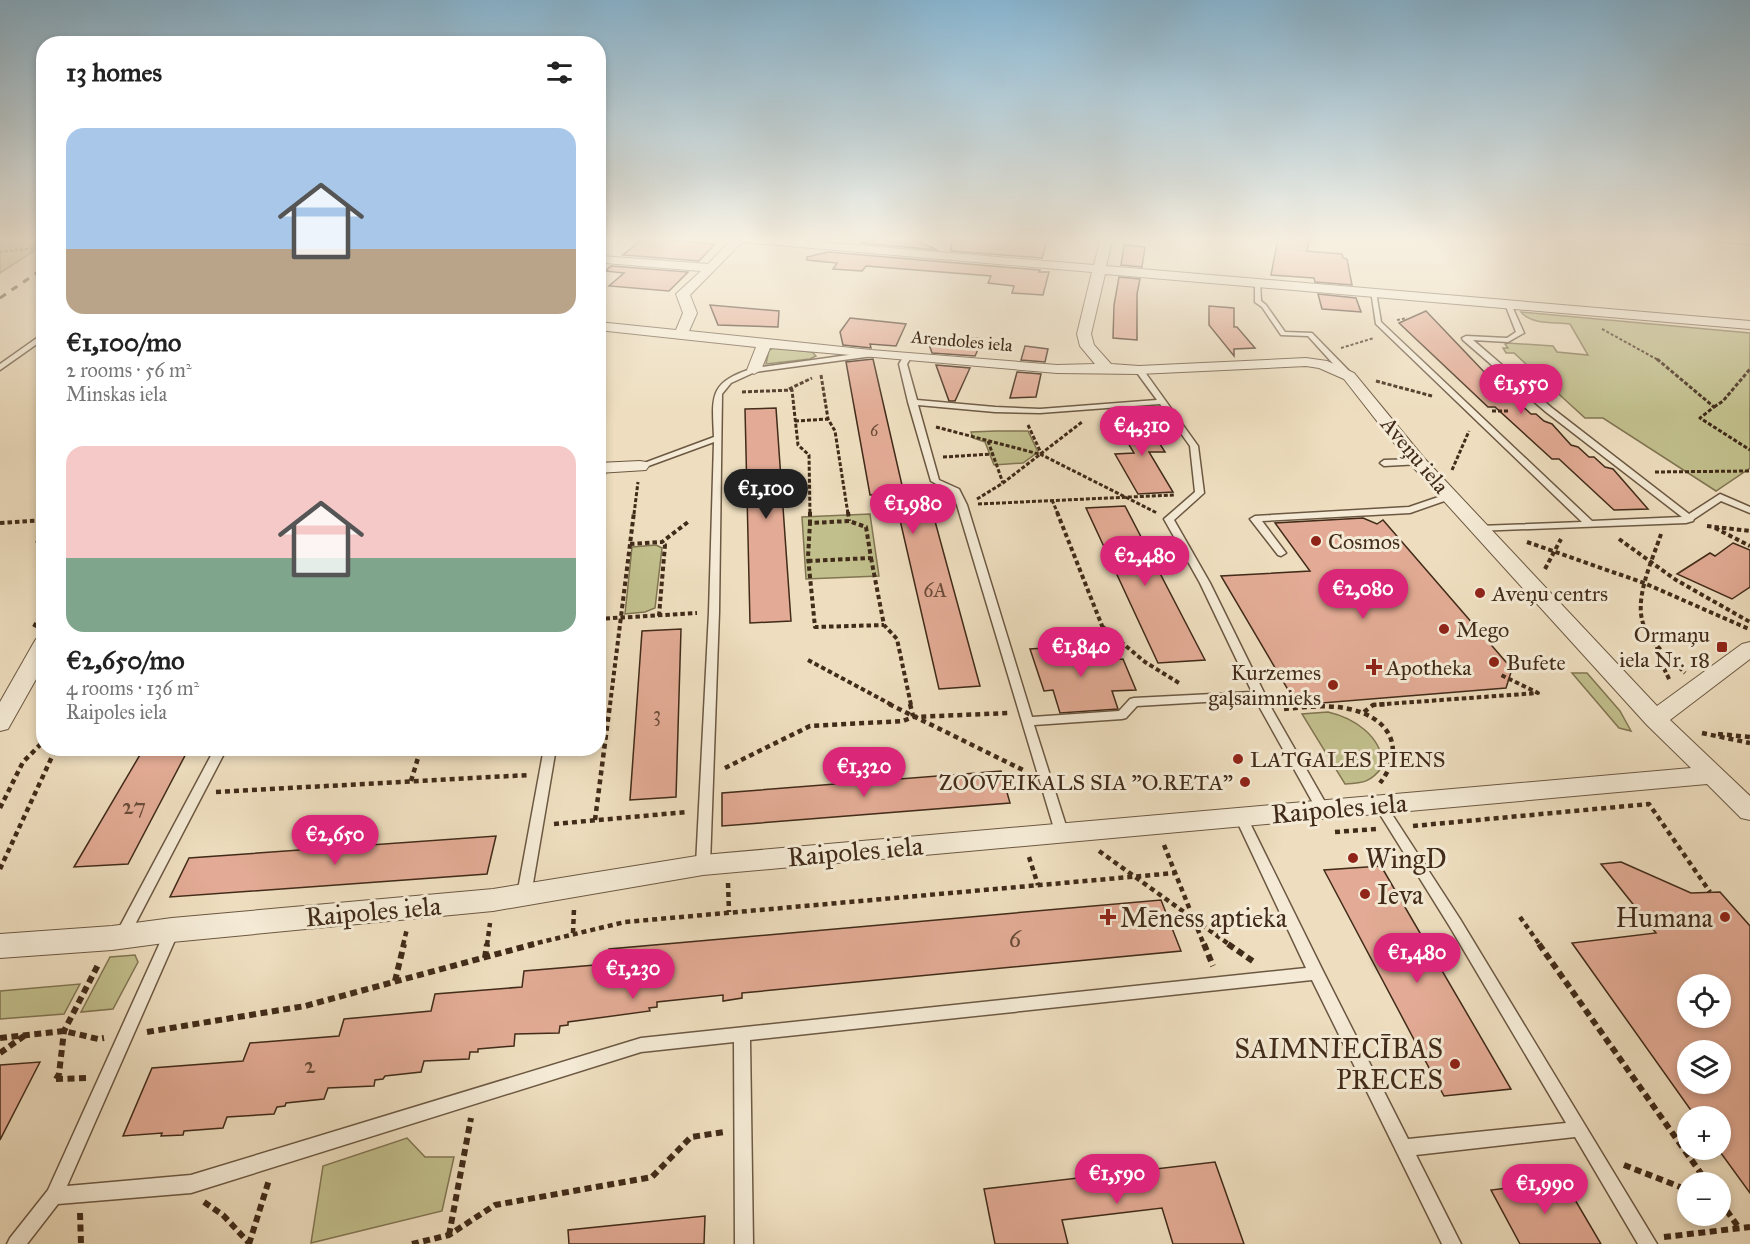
<!DOCTYPE html>
<meta charset="utf-8">
<style>
body{margin:0;font-family:"IM FELL Great Primer",serif;background:#f6f6f6;color:#222;height:100vh;display:flex;flex-direction:column;font-size:22px;white-space:nowrap}
*{box-sizing:border-box;margin:0}
p{font-size:20px;color:#767676}
.icon{flex:none;width:33px;height:33px;fill:none;stroke:currentColor;stroke-width:2;stroke-linecap:round;stroke-linejoin:round}
.map{position:relative;flex:1;overflow:hidden}
.details{position:absolute;left:36px;top:36px;width:570px;height:720px;display:flex;flex-direction:column;background:#fff;border-radius:24px;box-shadow:0 3px 9px #0003}
.details>*{flex:none}
.buttons{position:absolute;left:1677px;top:974px;display:grid;gap:12px}
.buttons a{display:grid;place-items:center;width:54px;height:54px;border-radius:50%;background:#fff;box-shadow:0 3px 9px #0003;font-size:30px}
.price{position:absolute;translate:-50% -51px;padding:0 14px;border-radius:21px;background:#db2777;color:#fff;font-size:20px;line-height:39px;filter:drop-shadow(0 2px 3px #0008)}
.price::after{content:'';position:absolute;left:50%;top:36px;width:18px;height:14px;margin-left:-9px;background:inherit;clip-path:polygon(0 0,100% 0,50% 100%)}
.price.current{background:#222;color:#fff}
ul{padding:0;list-style:none}
li{display:grid;align-content:center;gap:12px;height:318px;padding:0 30px}
li span{display:grid;place-items:center;height:186px;border-radius:18px;color:#555}
li>.icon{margin-inline-start:auto}
span .icon{width:108px;height:108px;fill:#fffc;stroke-width:1}
li b{font-size:26px}
h2{display:flex;justify-content:space-between;align-items:center;height:72px;padding:0 30px;font-size:26px}
.map>svg:first-child{display:block}
.green{fill:#c1bf8c;stroke:#817552;stroke-width:1.5}
.building{fill:#e3ab95;stroke:#412b19;stroke-width:1.5;fill-rule:evenodd}
.lines{fill:none;stroke-linecap:round;stroke-linejoin:round}
.service-casing{stroke:#6c5842;stroke-width:3}
.minor-casing{stroke:#6c5842;stroke-width:2}
.path-far4{stroke:#412b19;stroke-width:2;stroke-dasharray:3 2;stroke-linecap:butt}
.path-far3{stroke:#412b19;stroke-width:3;stroke-dasharray:4 2;stroke-linecap:butt}
.path-far2{stroke:#412b19;stroke-width:4;stroke-dasharray:4.5 3;stroke-linecap:butt}
.path-far1{stroke:#412b19;stroke-width:4.5;stroke-dasharray:5 4;stroke-linecap:butt}
.path{stroke:#412b19;stroke-width:6;stroke-dasharray:7 4.5;stroke-linecap:butt}
.service{fill:#f4ead5;fill-rule:evenodd}
.minor{fill:#f4ead5;fill-rule:evenodd}
.rail{stroke:#412b19;stroke-width:3;stroke-dasharray:7 7;stroke-linecap:butt}
.poi-dot{fill:#8f2418;stroke:#f4ead5;stroke-width:2}
.labels{text-anchor:middle;dominant-baseline:central;stroke-width:6;stroke-linejoin:round;paint-order:stroke}
.far-number-label{font-size:16px;fill:#6a4b38}
.far-street-label{font-size:18px;fill:#412b19;stroke:#f4ead5}
.number-label{font-size:20px;fill:#6a4b38}
.street-label{font-size:22px;fill:#412b19;stroke:#f4ead5}
.poi-label{font-size:22px;fill:#412b19;stroke:#f4ead5;text-anchor:start}
.near-number-label{font-size:24px;fill:#6a4b38}
.near-street-label{font-size:27px;fill:#412b19;stroke:#f4ead5}
.near-poi-label{font-size:27px;fill:#412b19;stroke:#f4ead5;text-anchor:start}
</style>
<div class="map">
<svg width="1750" height="1244" viewBox="0 0 1750 1244">
<rect width="100%" height="100%" fill="#eedebf"/>
<filter id="stains"><feTurbulence type="fractalNoise" baseFrequency=".00333" numOctaves="4"/><feColorMatrix values="0 0 0 0 .2 0 0 0 0 .09 0 0 0 0 .02 0 0 0 .5 -.17"/></filter>
<radialGradient id="worn" r=".72"><stop offset=".6" stop-color="#630" stop-opacity="0"/><stop offset="1" stop-color="#630" stop-opacity=".3"/></radialGradient>
<g class="green">
<polygon points="0,238 43,238 43,245 0,273"/>
<path d="M1521 312 1750 333V468L1716 491 1603 418H1585L1514 353H1506L1503 348H1508L1505 344 1507 343 1553 346 1557 352 1588 355 1570 324C1555 322 1531 325 1521 312Z"/>
<polygon points="774,348 812,352 816,356 810,359 766,364 769,350"/>
<polygon points="996,431 1028,431 1038,452 1023,463 994,465 985,442 973,438 971,432"/>
<polygon points="870,514 879,576 806,579 802,517"/>
<polygon points="656,545 662,548 655,608 645,612 625,614 632,547"/>
<polygon points="1572,673 1587,673 1620,711 1631,731 1619,728"/>
<path d="M1328 712C1354 718 1382 736 1383 766 1371 782 1364 783 1345 784L1302 714Z"/>
<polygon points="135,955 138,962 113,1009 81,1012 110,957"/>
<polygon points="80,984 64,1014 0,1019 0,991"/>
<polygon points="407,1138 425,1157 454,1157 442,1211 311,1243 323,1166"/>
</g>
<g class="building">
<polygon points="881,238 909,238 938,250 860,243"/>
<polygon points="952,238 1048,238 1042,258 951,251"/>
<polygon points="1278,238 1310,238 1307,251 1342,254 1343,258 1347,259 1352,285 1315,282 1314,278 1271,275"/>
<polygon points="654,239 715,244 699,261 623,255 640,241"/>
<polygon points="1124,245 1145,247 1142,267 1121,265"/>
<polygon points="828,252 1040,270 1039,272 1049,272 1043,295 1012,293 1014,286 988,283 991,276 866,266 862,271 833,269 837,263 807,260 807,257"/>
<polygon points="611,266 688,272 669,291 609,286 624,273 605,271"/>
<polygon points="1119,277 1140,279 1137,294 1137,340 1113,338 1114,305"/>
<polygon points="1318,294 1356,298 1361,312 1322,309"/>
<polygon points="710,305 779,311 778,327 718,325"/>
<polygon points="1209,306 1234,308 1234,327 1237,327 1255,348 1234,349 1234,356 1209,325"/>
<polygon points="1426,311 1489,377 1491,377 1531,414 1536,414 1544,421 1552,424 1571,445 1578,447 1589,457 1594,457 1605,467 1613,469 1648,509 1614,510 1559,459 1552,459 1495,407 1488,407 1399,323"/>
<polygon points="850,318 906,324 896,346 870,344 871,348 843,345 840,332"/>
<polygon points="959,337 983,339 975,356 932,353 927,338 957,340"/>
<polygon points="1025,346 1048,349 1045,362 1021,360"/>
<polygon points="873,359 904,494 927,492 980,686 939,689 894,494 870,495 846,362"/>
<polygon points="936,365 970,368 955,401 949,401"/>
<polygon points="1017,372 1041,374 1036,397 1010,398"/>
<polygon points="776,408 791,621 750,623 745,409"/>
<polygon points="1143,417 1165,452 1149,452 1173,492 1138,494 1115,454 1134,453 1113,418"/>
<polygon points="1125,506 1205,660 1158,663 1086,508"/>
<polygon points="1363,518 1377,524 1383,520 1512,669 1506,688 1297,705 1221,576 1310,571 1275,523"/>
<polygon points="1733,543 1750,550 1750,587 1732,599 1677,574 1710,553 1715,556"/>
<polygon points="681,629 676,797 630,800 642,631"/>
<polygon points="1091,645 1097,661 1123,659 1136,690 1112,691 1118,709 1060,713 1053,690 1044,691 1030,649"/>
<polygon points="144,748 189,748 128,864 74,867"/>
<polygon points="1001,771 1010,803 722,826 722,793"/>
<polygon points="496,836 487,874 170,897 189,858"/>
<path d="M1621 862 1691 893 1720 892 1750 926V1193L1718 1149H1720V1116H1695L1572 943 1656 933 1601 864ZM1688 984H1720V1017H1688ZM1688 1050H1720V1083H1688Z"/>
<polygon points="1381,866 1511,1089 1444,1096 1324,870"/>
<polygon points="1161,900 1181,951 742,993 742,998 723,1001 723,995 657,1002 657,1007 649,1008 650,1011 568,1022 568,1025 560,1026 559,1033 515,1034 514,1046 478,1049 478,1052 470,1052 469,1059 424,1061 421,1072 385,1076 383,1079 375,1080 374,1086 328,1088 324,1099 286,1103 285,1106 277,1107 274,1114 227,1117 223,1128 184,1131 183,1135 161,1136 162,1133 123,1136 152,1068 243,1061 250,1043 339,1036 344,1019 431,1011 435,994 522,987 524,971 607,964 609,949"/>
<polygon points="40,1062 0,1140 0,1065"/>
<polygon points="1215,1162 1244,1244 1173,1244 1162,1208 1062,1220 1068,1244 995,1244 984,1189"/>
<polygon points="1564,1181 1601,1244 1520,1244 1491,1190"/>
<polygon points="705,1216 704,1244 569,1244 568,1230"/>
</g>
<g class="lines">
<g class="service-casing">
<g id="service">
<polygon points="1255,282 1260,283 1261,301 1266,305 1285,332 1312,333 1352,374 1352,378 1346,378 1308,336 1281,335 1262,307 1255,302"/>
<polygon points="1371,291 1376,292 1381,322 1592,521 1682,517 1546,412 1463,340 1462,338 1466,336 1507,338 1516,332 1505,304 1506,303 1511,304 1524,333 1522,334 1508,342 1473,340 1552,408 1689,514 1720,494 1750,507 1750,513 1721,501 1694,519 1693,521 1686,523 1476,531 1474,529 1476,527 1479,526 1582,522 1376,324"/>
<polygon points="44,333 44,339 0,370 0,364"/>
<path d="M870 352H873V356L755 372 731 383 722 394 719 612 710 865 708 869 703 870 698 869 696 865 709 612 714 442 643 468 640 469 636 466 714 437C712 395 709 382 754 368Z"/>
<path d="M905 354 912 356 907 364 917 400 995 407 1040 409 1157 400 1135 370 1142 368 1198 446 1204 493 1174 520 1210 583 1273 711 1329 809 1328 812 1323 814 1318 812 1255 699 1137 706 1126 718 1122 719 1034 725 1068 832 1066 835 1061 837 1056 835 957 505 952 493 931 481 908 402 899 364ZM1160 404 1190 446 1195 492 1164 519 1200 583 1252 692 1134 698 1130 699 1119 711 1032 717 967 505 959 489 939 480 918 405 995 412 1040 413Z"/>
<polygon points="1418,459 1421,460 1421,464 1384,466 1380,463 1384,460"/>
<polygon points="602,465 606,468 602,488 598,491 598,467"/>
<polygon points="1450,493 1453,494 1454,496 1453,498 1410,513 1262,521 1286,553 1281,556 1278,555 1250,519 1255,516 1409,507"/>
<polygon points="215,748 227,748 128,938 123,940 118,938 116,934 118,930"/>
<polygon points="544,748 556,748 531,895 529,899 524,900 519,899 517,895"/>
<polygon points="1380,800 1384,802 1460,919 1657,1244 1638,1244 1575,1137 1416,1155 1461,1244 1442,1244 1312,980 750,1040 753,1244 735,1244 734,1042 641,1052 191,1193 58,1204 27,1244 7,1244 10,1238 48,1190 167,927 172,925 177,927 179,931 67,1186 191,1175 641,1038 1306,968 1235,817 1236,814 1241,812 1246,814 1247,817 1322,969 1408,1139 1566,1123 1450,927 1376,808 1374,805 1376,802"/>
</g>
</g>
<g class="minor-casing">
<g id="minor">
<path d="M728 238H771L1094 265 1101 238H1113L1106 266 1750 321V329L1105 274 1091 334 1094 345 1111 364 1139 366 1306 358 1327 361 1354 373 1424 458 1657 706 1742 644 1750 642V659L1670 720 1750 796V820L1741 818 1707 784 703 875 493 911 172 942 112 950 0 958V934L112 926 172 918 493 889 703 855 1691 768 1647 725 1412 466 1344 379 1319 368 1306 366 1139 374 1057 373 770 348 761 370 754 374 747 370 756 347 598 330V322L676 330 683 313 676 294 701 271 605 263 599 259 601 256 708 264 730 241ZM742 242 1092 272 1077 334 1080 346 1095 364 1057 365 871 350 689 331 697 313 690 295Z"/>
<polygon points="1710,238 1750,238 1750,244 1716,242"/>
<polygon points="640,461 646,462 649,466 646,470 598,473 598,463"/>
<polygon points="44,637 44,665 8,729 0,731 0,702 33,644 36,639"/>
</g>
</g>
<g class="path-far4">
<polyline points="0,252 44,247"/>
<polyline points="1397,320 1407,318"/>
<polyline points="1602,329 1660,361"/>
<polyline points="1341,348 1374,338"/>
</g>
<g class="path-far3">
<polyline points="1657,359 1714,407 1700,418 1750,450"/>
<polyline points="821,375 828,419 835,431 848,514"/>
<polyline points="1376,381 1432,396"/>
<polyline points="789,389 812,378"/>
<polyline points="742,392 792,390 798,445 809,455 810,514"/>
<polyline points="1714,407 1723,401 1750,369"/>
<polyline points="1492,411 1510,411"/>
<polyline points="795,421 828,419"/>
<polyline points="1028,425 1041,453"/>
<polyline points="936,427 1039,454"/>
<polyline points="988,441 1003,483"/>
<polyline points="1040,454 1157,513"/>
<polyline points="943,457 993,454"/>
<polyline points="1452,470 1469,431"/>
<polyline points="1655,472 1750,471"/>
<polyline points="977,499 1003,483 1082,422"/>
<polyline points="1052,500 1058,514"/>
<polyline points="978,504 1174,495"/>
<polyline points="634,514 638,482"/>
</g>
<g class="path-far2">
<polyline points="810,512 810,523"/>
<polyline points="848,512 849,521"/>
<polyline points="1057,512 1108,641"/>
<polyline points="0,523 44,520"/>
<polyline points="1707,526 1750,531"/>
<polyline points="44,528 36,540 44,547"/>
<polyline points="1715,528 1750,546"/>
<path d="M1661 534C1652 562 1630 605 1647 632 1656 648 1672 660 1685 673"/>
<polyline points="1619,539 1676,580 1750,622"/>
<polyline points="1527,542 1644,583 1749,629"/>
<polyline points="630,544 662,542 688,522"/>
<polyline points="871,558 884,625 897,639 911,705"/>
<polyline points="808,561 871,558 866,527 849,521 810,523 808,557 815,627 884,625"/>
<polyline points="1545,569 1561,539"/>
<polyline points="659,616 665,545 662,542"/>
<polyline points="598,619 697,613"/>
<polyline points="34,627 44,609"/>
<polyline points="1103,627 1145,662 1179,683"/>
<polyline points="1657,647 1659,658 1670,681"/>
<polyline points="808,660 892,705"/>
<polyline points="610,705 634,512"/>
<polyline points="1372,705 1538,693 1499,674"/>
</g>
<g class="path-far1">
<polyline points="889,704 1023,770"/>
<polyline points="910,704 913,716"/>
<path d="M1284 709C1305 707 1328 704 1349 709 1389 717 1407 748 1380 783"/>
<polyline points="1364,712 1373,705 1388,704"/>
<polyline points="1702,733 1750,743"/>
<polyline points="1718,734 1750,737"/>
<polyline points="725,768 810,726 903,721 913,717 1009,713"/>
<polyline points="411,781 421,748"/>
<polyline points="216,792 529,775"/>
<polyline points="0,808 23,762 44,741"/>
<polyline points="595,820 610,704"/>
<polyline points="554,824 687,812"/>
<polyline points="1413,826 1649,804 1710,892"/>
<polyline points="1335,832 1376,829"/>
<polyline points="1164,845 1204,945"/>
<polyline points="1099,851 1230,945"/>
<polyline points="1029,857 1038,885"/>
<polyline points="0,869 56,748"/>
<polyline points="728,883 729,912"/>
<polyline points="1520,917 1540,945"/>
<polyline points="573,933 574,909"/>
<polyline points="403,945 407,929"/>
<polyline points="487,945 490,923"/>
<polyline points="529,945 625,922 1175,873"/>
</g>
<g class="path">
<polyline points="1204,944 1213,966"/>
<polyline points="1228,944 1254,962"/>
<polyline points="1539,944 1707,1182"/>
<polyline points="485,958 487,944"/>
<polyline points="395,981 404,944"/>
<polyline points="147,1032 305,1006 534,944"/>
<polyline points="0,1038 64,1031 98,1039 104,1038"/>
<polyline points="0,1053 24,1036"/>
<polyline points="56,1079 59,1074 64,1031 99,963"/>
<polyline points="56,1079 88,1078"/>
<polyline points="1624,1165 1688,1190"/>
<polyline points="1720,1201 1739,1228"/>
<polyline points="204,1202 223,1215 249,1243"/>
<polyline points="80,1213 81,1244"/>
<polyline points="449,1235 471,1118"/>
<polyline points="1664,1237 1750,1227"/>
<polyline points="249,1244 269,1180"/>
<polyline points="412,1244 449,1235 495,1205 652,1177 691,1137 724,1132"/>
</g>
<use href="#service" class="service"/>
<use href="#minor" class="minor"/>
<polyline class="rail" points="0,298 44,268"/>
</g>
<linearGradient id="sky" x2="0" y2="1"><stop stop-color="#88b7d4"/><stop offset="0.58" stop-color="#f7f0e2"/><stop offset="1" stop-color="#f7f0e2" stop-opacity="0"/></linearGradient>
<rect width="1750" height="412" fill="url(#sky)"/>
<g class="poi-dot">
<circle cx="1316" cy="541" r="6"/>
<circle cx="1480" cy="593" r="6"/>
<circle cx="1444" cy="629" r="6"/>
<rect x="1716" y="641" width="12" height="12" rx="3"/>
<circle cx="1494" cy="662" r="6"/>
<path d="M1371 658h6v6h6v6h-6v6h-6v-6h-6v-6h6z"/>
<circle cx="1333" cy="685" r="6"/>
<circle cx="1238" cy="759" r="6"/>
<circle cx="1245" cy="782" r="6"/>
<circle cx="1353" cy="858" r="6"/>
<circle cx="1365" cy="894" r="6"/>
<path d="M1105 908h6v6h6v6h-6v6h-6v-6h-6v-6h6z"/>
<circle cx="1725" cy="917" r="6"/>
<circle cx="1455" cy="1064" r="6"/>
</g>
<g class="labels">
<g class="far-number-label">
<text x="874" y="430">6</text>
</g>
<g class="far-street-label">
<text transform="translate(962 341) rotate(5)">Arendoles iela</text>
</g>
<g class="number-label">
<text x="935" y="590">6A</text>
<text x="657" y="714">3</text>
</g>
<g class="street-label">
<text transform="translate(1415 455) rotate(50)">Aveņu iela</text>
</g>
<g class="poi-label">
<text x="1328" y="541">Cosmos</text>
<text x="1492" y="593">Aveņu centrs</text>
<text x="1456" y="629">Mego</text>
<text x="1710" y="634" text-anchor="end">Ormaņu<tspan x="1710" dy="25">iela Nr. 18</tspan></text>
<text x="1506" y="662">Bufete</text>
<text x="1386" y="667">Apotheka</text>
<text x="1321" y="672" text-anchor="end">Kurzemes<tspan x="1321" dy="25">gaļsaimnieks</tspan></text>
<text x="1250" y="759">LATGALES PIENS</text>
<text x="1233" y="782" text-anchor="end">ZOOVEIKALS SIA "O.RETA"</text>
</g>
<g class="near-number-label">
<text x="134" y="806">27</text>
<text x="1015" y="939">6</text>
<text x="310" y="1065">2</text>
</g>
<g class="near-street-label">
<text transform="translate(1339 808) rotate(-5)">Raipoles iela</text>
<text transform="translate(855 851) rotate(-5)">Raipoles iela</text>
<text transform="translate(373 911) rotate(-5)">Raipoles iela</text>
</g>
<g class="near-poi-label">
<text x="1365" y="858">WingD</text>
<text x="1377" y="894">Ieva</text>
<text x="1120" y="917">Mēness aptieka</text>
<text x="1713" y="917" text-anchor="end">Humana</text>
<text x="1443" y="1048" text-anchor="end">SAIMNIECĪBAS<tspan x="1443" dy="31">PRECES</tspan></text>
</g>
</g>
<rect width="100%" height="100%" filter="url(#stains)"/>
<rect width="100%" height="100%" fill="url(#worn)"/>
</svg>
<div class="buttons">
<a><svg class="icon" aria-label="locate" viewBox="0 0 24 24"><circle cx="12" cy="12" r="6"/><path d="M12 2v4M12 18v4M2 12h4M18 12h4"/></svg></a>
<a><svg class="icon" aria-label="layers" viewBox="0 0 24 24"><path d="M12 4l9 5-9 5-9-5zM3 14l9 5 9-5"/></svg></a>
<a>+</a>
<a>−</a>
</div>
<b class="price" style="left:1521px;top:415px">€1,550</b>
<b class="price" style="left:1142px;top:457px">€4,310</b>
<b class="price current" style="left:766px;top:520px">€1,100</b>
<b class="price" style="left:913px;top:535px">€1,980</b>
<b class="price" style="left:1145px;top:587px">€2,480</b>
<b class="price" style="left:1363px;top:620px">€2,080</b>
<b class="price" style="left:1081px;top:678px">€1,840</b>
<b class="price" style="left:864px;top:798px">€1,320</b>
<b class="price" style="left:335px;top:866px">€2,650</b>
<b class="price" style="left:1417px;top:984px">€1,480</b>
<b class="price" style="left:633px;top:1000px">€1,230</b>
<b class="price" style="left:1117px;top:1205px">€1,590</b>
<b class="price" style="left:1545px;top:1215px">€1,990</b>
<section class="details">
<h2>13 homes<svg class="icon" aria-label="filters" viewBox="0 0 24 24"><path d="M4 7h16M4 17h16"/><circle cx="9" cy="7" r="2"/><circle cx="15" cy="17" r="2"/></svg></h2>
<ul>
<li><span style="background:linear-gradient(#a9c7e8 65%,#b9a48a 0)"><svg class="icon" aria-label="home" viewBox="0 0 24 24"><path d="M3 11l9-7 9 7M6 9v11h12V9"/></svg></span><div><b>€1,100/mo</b><p>2 rooms · 56 m²</p><p>Minskas iela</p></div></li>
<li><span style="background:linear-gradient(#f6c9c9 60%,#7fa58c 0)"><svg class="icon" aria-label="home" viewBox="0 0 24 24"><path d="M3 11l9-7 9 7M6 9v11h12V9"/></svg></span><div><b>€2,650/mo</b><p>4 rooms · 136 m²</p><p>Raipoles iela</p></div></li>
</ul>
</section>
</div>
